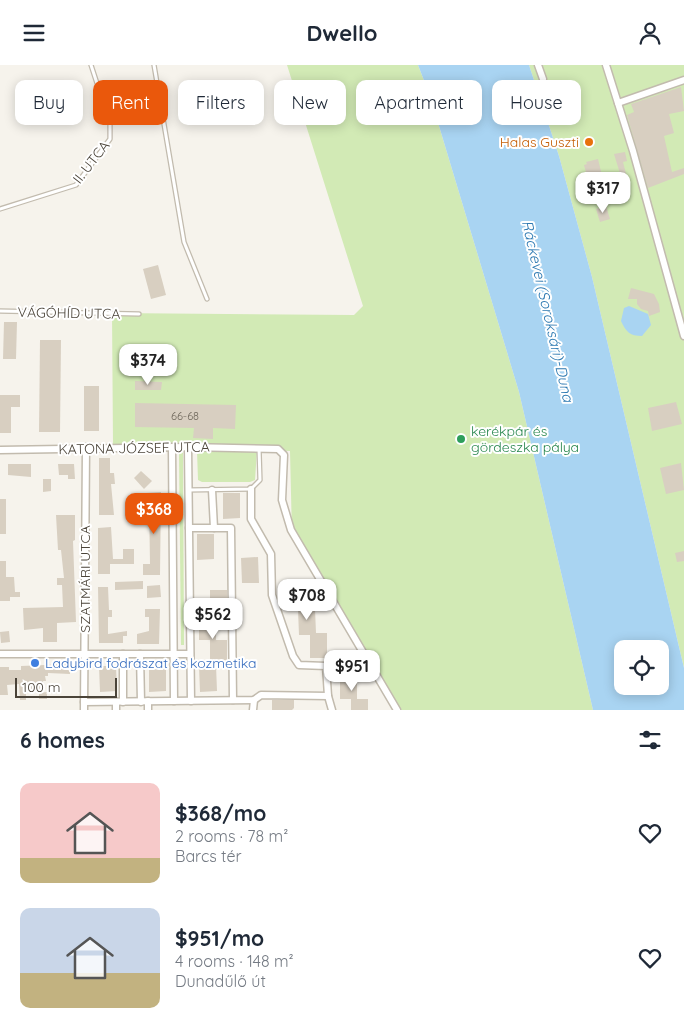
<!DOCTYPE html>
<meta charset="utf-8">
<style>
body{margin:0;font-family:Quicksand,sans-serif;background:#f6f6f7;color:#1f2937;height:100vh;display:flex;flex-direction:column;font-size:19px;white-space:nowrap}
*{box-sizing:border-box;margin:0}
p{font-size:16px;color:#747a83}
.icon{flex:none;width:28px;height:28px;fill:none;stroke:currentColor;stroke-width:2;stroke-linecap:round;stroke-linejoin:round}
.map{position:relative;height:645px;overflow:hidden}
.sheet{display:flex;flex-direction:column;background:#fff;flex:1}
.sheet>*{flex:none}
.guide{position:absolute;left:15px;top:15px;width:655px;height:45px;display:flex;gap:10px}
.tools{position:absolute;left:614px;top:575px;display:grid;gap:10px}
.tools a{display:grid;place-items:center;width:55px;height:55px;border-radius:10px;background:#fff;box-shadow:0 2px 12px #0003;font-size:25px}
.scale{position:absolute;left:15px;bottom:12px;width:102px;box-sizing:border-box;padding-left:5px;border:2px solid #4b4439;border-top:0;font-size:14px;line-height:18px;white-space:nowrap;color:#4b4439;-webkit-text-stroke:4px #fff;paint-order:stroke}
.price{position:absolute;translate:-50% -42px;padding:0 11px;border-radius:10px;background:#fff;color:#222;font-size:16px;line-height:32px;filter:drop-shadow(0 1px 2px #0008)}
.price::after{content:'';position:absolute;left:50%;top:30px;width:15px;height:11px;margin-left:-8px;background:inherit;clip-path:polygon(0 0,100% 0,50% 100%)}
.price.selected{background:#ea580c;color:#fff}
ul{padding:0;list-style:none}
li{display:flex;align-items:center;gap:15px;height:125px;padding:0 20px}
li span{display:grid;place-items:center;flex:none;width:140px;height:100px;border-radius:10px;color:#555}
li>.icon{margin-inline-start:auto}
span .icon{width:60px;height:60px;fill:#fffc;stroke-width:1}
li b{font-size:21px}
h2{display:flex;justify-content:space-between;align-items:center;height:60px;padding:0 20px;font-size:21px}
.pill{padding:0 18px;border-radius:10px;background:#fff;box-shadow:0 2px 12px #0003;font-size:18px;line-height:45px}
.pill.selected{background:#ea580c;color:#fff}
header{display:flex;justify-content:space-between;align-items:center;height:65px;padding:0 20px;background:#fff;font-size:22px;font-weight:700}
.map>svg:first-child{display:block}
.green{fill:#d2eab5}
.water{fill:#a9d4f2;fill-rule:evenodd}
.building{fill:#d8cfc1}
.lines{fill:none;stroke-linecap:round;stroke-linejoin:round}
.lane-casing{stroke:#c2bbae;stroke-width:5.5}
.street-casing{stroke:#c2bbae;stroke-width:9}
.lane{stroke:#fff;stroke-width:3}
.street{stroke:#fff;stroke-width:6}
.food-dot{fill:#e8710a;stroke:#fff;stroke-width:2}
.leisure-dot{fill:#2e9e5b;stroke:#fff;stroke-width:2}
.shop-dot{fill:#3f7fe0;stroke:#fff;stroke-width:2}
.labels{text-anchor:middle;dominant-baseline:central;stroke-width:4;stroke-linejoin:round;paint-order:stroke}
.number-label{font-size:11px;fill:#6e675b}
.food-label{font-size:14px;fill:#c56008;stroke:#fff;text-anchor:end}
.street-label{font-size:14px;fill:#4b4439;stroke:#fff}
.leisure-label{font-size:14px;fill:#27864d;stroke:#fff;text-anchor:start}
.shop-label{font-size:14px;fill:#366cbe;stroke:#fff;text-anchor:start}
.water-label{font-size:15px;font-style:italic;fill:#2e7ab2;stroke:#fff}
</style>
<header><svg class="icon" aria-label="menu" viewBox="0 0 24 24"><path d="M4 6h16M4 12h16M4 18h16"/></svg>Dwello<svg class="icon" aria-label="person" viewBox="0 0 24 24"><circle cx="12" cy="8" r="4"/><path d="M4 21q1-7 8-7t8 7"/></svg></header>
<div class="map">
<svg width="684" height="645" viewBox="0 0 684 645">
<rect width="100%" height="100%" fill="#f6f3ec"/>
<g class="green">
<polygon points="287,0 418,0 430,31 519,327 593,645 395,645 292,470 290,386 257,385 255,415 250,417 202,417 198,415 197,386 244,385 113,380 112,248 354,250 363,241"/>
<polygon points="529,0 684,0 684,603 592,212 559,91"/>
<polygon points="183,385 184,580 181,580 179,386"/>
</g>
<g class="water">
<path d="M418 0H529L559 91 592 212 684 603V645H593L519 327 430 31ZM622 584H660V621H622Z"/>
<path d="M629 241 648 249 651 260 642 271C630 271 626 267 621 256L624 243Z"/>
</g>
<g class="building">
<polygon points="681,22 684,46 669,49 674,68 664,71 672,107 684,103 684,109 648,123 627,50 634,47 631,39"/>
<polygon points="625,87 627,96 623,97 627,113 622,115 614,89"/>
<polygon points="598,94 604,119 590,122 584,100 587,99 586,97"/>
<polygon points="606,141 610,154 600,157 596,144"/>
<polygon points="158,200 166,230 151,234 143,204"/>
<polygon points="631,223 654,229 659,239 660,247 649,251 648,246 641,244 637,239 637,234 628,234"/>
<polygon points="4,257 17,257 16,294 3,294"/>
<polygon points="40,275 61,275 60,367 39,367"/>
<polygon points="135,316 162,317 161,325 135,325"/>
<rect x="84" y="321" width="15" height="45"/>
<polygon points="0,330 20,330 20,342 11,342 11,368 0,368"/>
<polygon points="676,337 682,359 652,366 648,343"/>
<polygon points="135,338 236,340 235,364 213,363 213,374 193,373 194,363 135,362"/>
<polygon points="99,393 110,393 110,408 114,408 115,419 111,419 114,450 99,450"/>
<polygon points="681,398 684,425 666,429 660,403"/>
<polygon points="8,399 31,399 31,412 8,410"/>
<polygon points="58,399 74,399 75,414 68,414 68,410 59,410"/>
<polygon points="141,406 152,416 144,424 134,413"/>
<polygon points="43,414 51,414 51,426 43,427"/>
<polygon points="161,427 160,510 143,510 143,499 150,499 149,434 146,434 146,428"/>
<polygon points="223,428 240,428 240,453 223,454"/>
<rect x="0" y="434" width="6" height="35"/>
<polygon points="56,450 75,450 75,475 73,476 76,557 57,558 57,577 43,577 43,563 24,565 23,543 63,542 62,520 57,520 57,513 64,513 61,485 58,485"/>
<polygon points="111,462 113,494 123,494 123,484 134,484 134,499 110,499 110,509 98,509 98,463"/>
<polygon points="197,469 214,469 214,494 197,495"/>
<polygon points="684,486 684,496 677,497 675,488"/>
<polygon points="258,492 259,518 242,518 241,493"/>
<polygon points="0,496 6,496 6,512 14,512 15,527 20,527 20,532 10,532 10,536 0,536"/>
<polygon points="143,516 143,524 115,525 115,517"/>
<polygon points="287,519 304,519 304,544 315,544 316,568 327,568 327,593 310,593 310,570 299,570 298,545 287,545"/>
<polygon points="160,520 161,532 147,533 147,521"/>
<polygon points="98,522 108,522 109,545 112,545 112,552 108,552 108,569 127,566 127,571 123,571 123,578 99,578"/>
<polygon points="210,525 227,525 227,550 216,550 216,575 227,575 227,600 216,600 217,626 200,627 199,601 210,601 210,575 199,575 199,549 210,549"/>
<polygon points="145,544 160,544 159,579 137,579 137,569 149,566 149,552 145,552"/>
<polygon points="9,566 10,577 1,578 0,567"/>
<polygon points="69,599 70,609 48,608 48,611 45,611 46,616 43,616 44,625 26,626 26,635 20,635 19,619 7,620 8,630 0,630 0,602 9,602 9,605 21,605 21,601"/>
<polygon points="99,601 116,601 117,626 100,627"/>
<polygon points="149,601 166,601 166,626 149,627"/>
<polygon points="340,609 357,609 357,634 368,634 368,645 351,645 351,634 340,634"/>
<polygon points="47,627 47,634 39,634 39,628"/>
<polygon points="272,635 294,635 294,643 292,645 272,645"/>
</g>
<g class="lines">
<g class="lane-casing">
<g id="lane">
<polyline points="154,0 184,177 207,234"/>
<polyline points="0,144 76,120 110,74 110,58 91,0"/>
<polyline points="0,246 139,249"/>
<polyline points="189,425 251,424 260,415 259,383"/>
</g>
</g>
<g class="street-casing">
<g id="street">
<polyline points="538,0 543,14"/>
<polyline points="606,0 633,86 684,271"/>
<polyline points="618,38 684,15"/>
<polyline points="172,382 174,636"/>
<polyline points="188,382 191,636"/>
<polyline points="0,385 188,382 278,384 284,390 282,435 291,465 397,645"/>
<polyline points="251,424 251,454 271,489 272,530 293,591 299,600 326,601 328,631 332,645"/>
<polyline points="212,425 214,463"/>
<polyline points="189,463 231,463 233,635"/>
<polyline points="0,589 190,589"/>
<polyline points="123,589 123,637"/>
<polyline points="140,589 141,637"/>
<polyline points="148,636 148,645"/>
<polyline points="84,637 254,635 261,630 328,631"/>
<polyline points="116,637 116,645"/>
<polyline points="84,645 86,382"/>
<polyline points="253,645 254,635"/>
</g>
</g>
<use href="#lane" class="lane"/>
<use href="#street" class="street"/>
</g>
<circle class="food-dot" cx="589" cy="77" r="5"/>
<circle class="leisure-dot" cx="461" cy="374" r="5"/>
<circle class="shop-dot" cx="35" cy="598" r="5"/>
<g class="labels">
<g class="number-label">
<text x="185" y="351">66-68</text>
</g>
<g class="food-label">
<text x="579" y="77">Halas Guszti</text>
</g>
<g class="street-label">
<text transform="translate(91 97) rotate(-52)">II. UTCA</text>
<text transform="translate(69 248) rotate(1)">VÁGÓHÍD UTCA</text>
<text transform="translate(134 383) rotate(-1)">KATONA JÓZSEF UTCA</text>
<text transform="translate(85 514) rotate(-90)">SZATMÁRI UTCA</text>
</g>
<g class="leisure-label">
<text x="471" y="366">kerékpár és<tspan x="471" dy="16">gördeszka pálya</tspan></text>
</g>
<g class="shop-label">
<text x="45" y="598">Ladybird fodrászat és kozmetika</text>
</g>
<g class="water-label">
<text transform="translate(548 246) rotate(77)">Ráckevei (Soroksári)-Duna</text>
</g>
</g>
</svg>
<div class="tools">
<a><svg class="icon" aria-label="locate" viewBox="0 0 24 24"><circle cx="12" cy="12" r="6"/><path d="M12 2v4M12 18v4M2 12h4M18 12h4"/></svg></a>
</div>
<div class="scale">100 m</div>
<b class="price" style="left:603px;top:149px">$317</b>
<b class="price" style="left:148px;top:321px">$374</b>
<b class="price selected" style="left:154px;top:470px">$368</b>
<b class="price" style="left:307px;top:556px">$708</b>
<b class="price" style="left:213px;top:575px">$562</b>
<b class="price" style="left:352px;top:627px">$951</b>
<div class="guide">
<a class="pill">Buy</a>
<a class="pill selected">Rent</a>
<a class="pill">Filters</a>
<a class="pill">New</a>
<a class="pill">Apartment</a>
<a class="pill">House</a>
</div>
</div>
<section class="sheet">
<h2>6 homes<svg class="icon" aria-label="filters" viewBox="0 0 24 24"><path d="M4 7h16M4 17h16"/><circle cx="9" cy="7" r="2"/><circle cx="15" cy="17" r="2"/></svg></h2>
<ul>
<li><span style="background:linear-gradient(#f6c9c9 75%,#c2b280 0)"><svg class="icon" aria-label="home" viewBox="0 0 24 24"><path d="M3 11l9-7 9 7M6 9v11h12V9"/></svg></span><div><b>$368/mo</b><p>2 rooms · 78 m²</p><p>Barcs tér</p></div><svg class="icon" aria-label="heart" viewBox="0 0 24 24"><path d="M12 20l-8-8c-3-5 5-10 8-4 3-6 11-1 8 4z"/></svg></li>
<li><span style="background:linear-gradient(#c9d6e8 65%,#c2b280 0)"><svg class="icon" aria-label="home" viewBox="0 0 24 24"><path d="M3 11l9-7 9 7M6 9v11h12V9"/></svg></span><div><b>$951/mo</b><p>4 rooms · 148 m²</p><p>Dunadűlő út</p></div><svg class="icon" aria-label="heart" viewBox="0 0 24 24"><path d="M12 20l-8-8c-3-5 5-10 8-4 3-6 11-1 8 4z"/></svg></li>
</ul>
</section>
